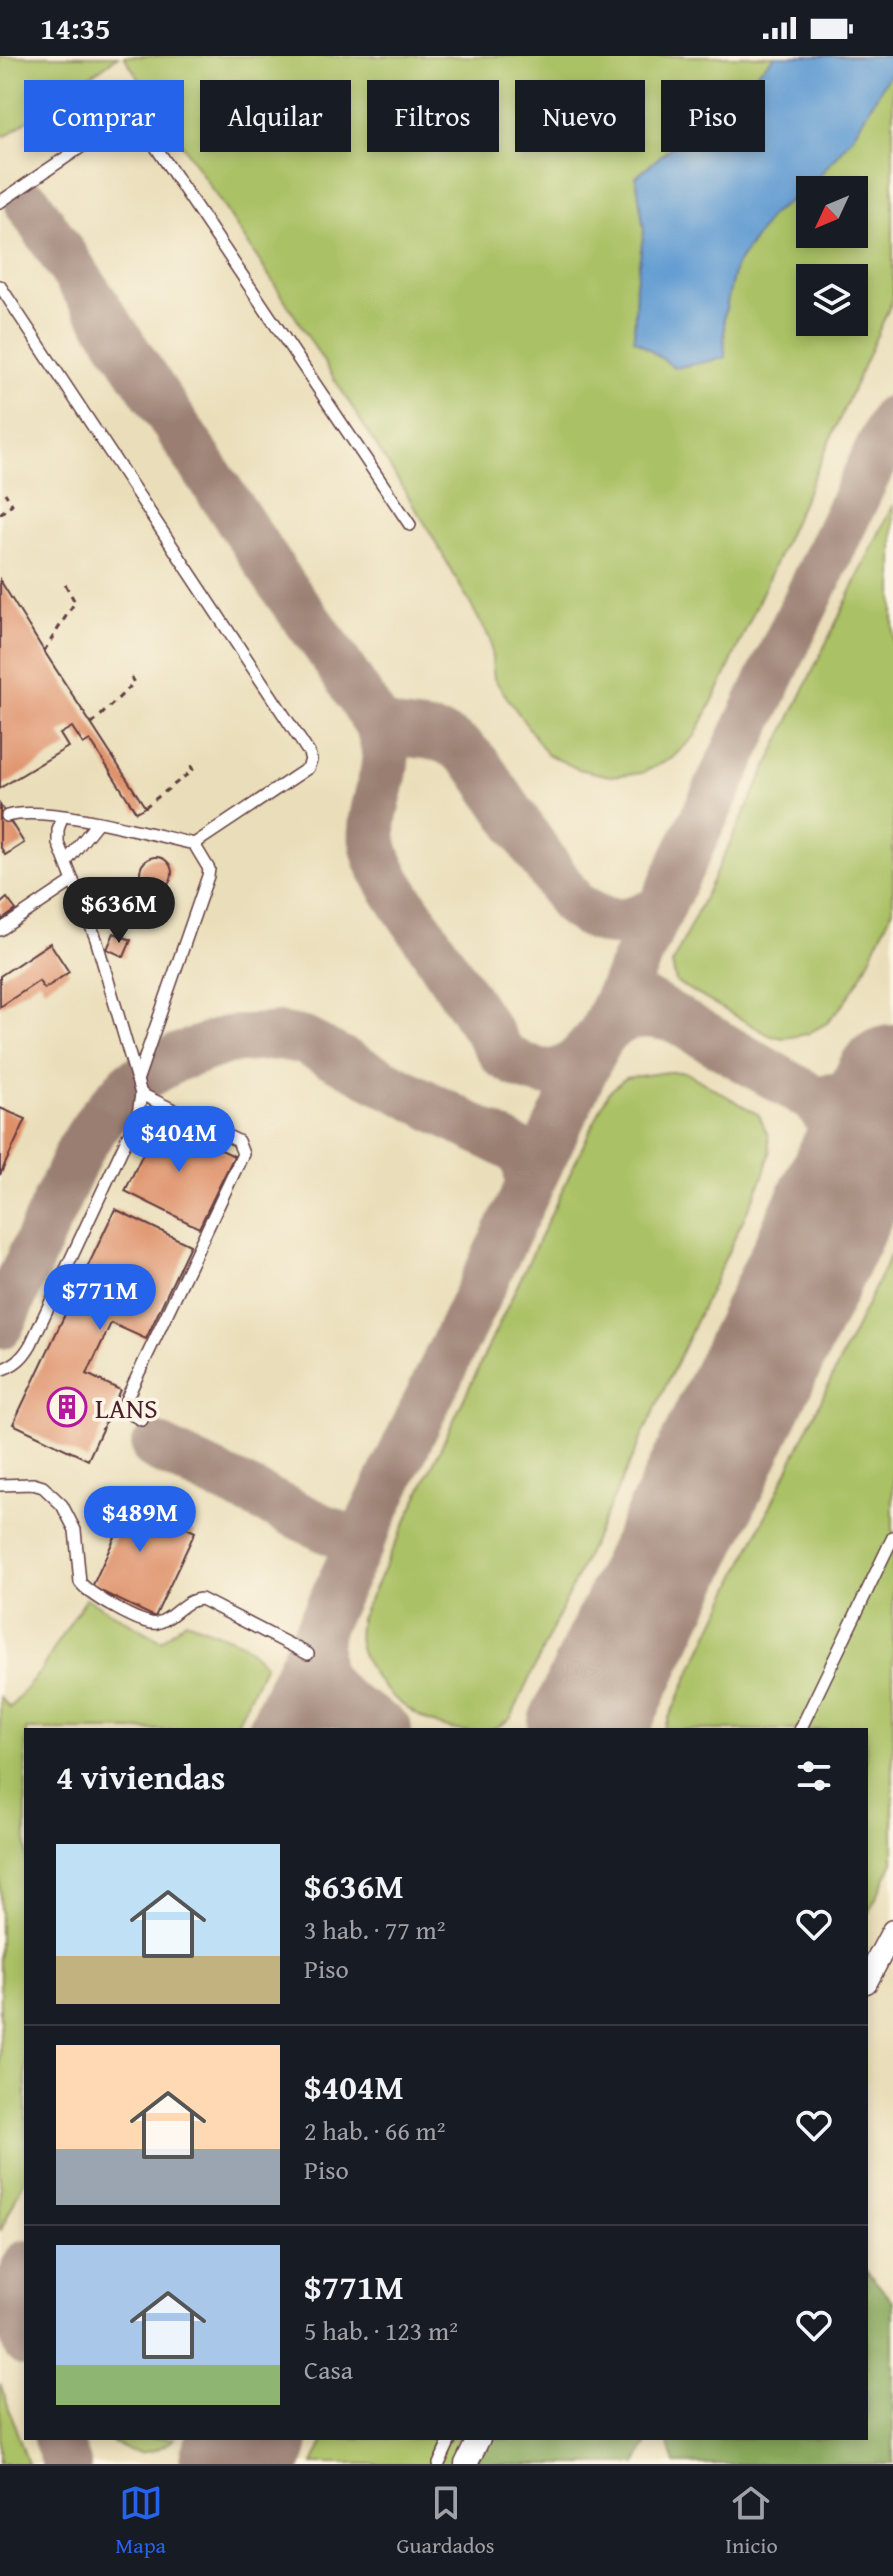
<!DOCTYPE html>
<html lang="es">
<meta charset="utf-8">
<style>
body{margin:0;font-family:"Gentium Book Plus",serif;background:#20242c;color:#f1f3f6;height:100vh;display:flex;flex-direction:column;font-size:30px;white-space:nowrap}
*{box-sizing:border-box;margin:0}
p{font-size:26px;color:#9ea1a6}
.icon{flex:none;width:44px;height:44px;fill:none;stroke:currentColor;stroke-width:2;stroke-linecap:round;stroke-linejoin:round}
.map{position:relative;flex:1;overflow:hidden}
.details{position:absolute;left:24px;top:1672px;width:844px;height:712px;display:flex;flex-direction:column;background:#171b24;border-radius:0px;box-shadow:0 4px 12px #0003}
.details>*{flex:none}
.hud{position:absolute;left:24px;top:24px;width:846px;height:72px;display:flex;gap:16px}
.needle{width:52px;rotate:226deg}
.tools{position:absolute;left:796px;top:120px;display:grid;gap:16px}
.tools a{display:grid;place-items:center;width:72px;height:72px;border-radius:0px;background:#171b24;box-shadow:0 4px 12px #0003;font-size:40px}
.price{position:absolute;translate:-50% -68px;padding:0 18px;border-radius:28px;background:#2563eb;color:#fff;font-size:26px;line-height:52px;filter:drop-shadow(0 2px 4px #0008)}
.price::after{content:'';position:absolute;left:50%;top:48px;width:24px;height:18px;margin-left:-12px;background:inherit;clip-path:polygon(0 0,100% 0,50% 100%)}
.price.on{background:#222;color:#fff}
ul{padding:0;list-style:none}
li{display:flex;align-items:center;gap:24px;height:200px;padding:0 32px}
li+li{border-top:2px solid #363941}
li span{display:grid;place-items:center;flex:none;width:224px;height:160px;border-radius:0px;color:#555}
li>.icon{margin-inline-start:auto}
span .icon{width:96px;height:96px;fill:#fffc;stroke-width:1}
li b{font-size:34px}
h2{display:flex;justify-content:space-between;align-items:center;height:96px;padding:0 32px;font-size:34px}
.pill{padding:0 28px;border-radius:0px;background:#171b24;box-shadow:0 4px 12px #0003;font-size:28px;line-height:72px}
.pill.on{background:#2563eb;color:#fff}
.status{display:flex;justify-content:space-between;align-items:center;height:56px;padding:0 40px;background:#171b24;direction:ltr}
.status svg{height:22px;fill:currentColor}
.menu{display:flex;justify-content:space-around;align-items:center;height:112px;border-top:2px solid #363941;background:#171b24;font-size:22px;color:#9ea1a6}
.menu a{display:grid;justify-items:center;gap:4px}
.menu .on{color:#2563eb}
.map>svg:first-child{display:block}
.green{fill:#aac165;stroke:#7a7048;stroke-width:2;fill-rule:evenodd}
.forest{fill:#87a75a;stroke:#686342;stroke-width:2}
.water{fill:#659ed3;stroke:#585e7f;stroke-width:2}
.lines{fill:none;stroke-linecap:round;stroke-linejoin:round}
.taxiway{stroke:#9a7e72;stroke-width:48}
.runway{stroke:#9a7e72;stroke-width:118}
.building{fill:#de8f68}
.lane-casing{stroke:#623c40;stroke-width:14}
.street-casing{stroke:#623c40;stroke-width:25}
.path{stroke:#623c40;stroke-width:3;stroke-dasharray:6 6;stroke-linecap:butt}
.lane{stroke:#fff;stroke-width:11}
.street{stroke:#fff;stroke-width:22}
.labels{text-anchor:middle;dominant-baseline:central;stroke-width:7;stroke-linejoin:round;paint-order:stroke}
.poi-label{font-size:28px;fill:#4a1f2b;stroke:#fcf5e5;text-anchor:start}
</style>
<div class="status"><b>14:35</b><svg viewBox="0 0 49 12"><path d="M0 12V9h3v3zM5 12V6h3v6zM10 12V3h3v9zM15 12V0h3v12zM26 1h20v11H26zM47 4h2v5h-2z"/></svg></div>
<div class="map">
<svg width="893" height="2408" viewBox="0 0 893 2408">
<rect width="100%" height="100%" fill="#fcf5e5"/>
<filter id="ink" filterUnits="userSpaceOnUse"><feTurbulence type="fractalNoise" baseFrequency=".0125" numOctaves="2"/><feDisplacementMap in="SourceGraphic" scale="16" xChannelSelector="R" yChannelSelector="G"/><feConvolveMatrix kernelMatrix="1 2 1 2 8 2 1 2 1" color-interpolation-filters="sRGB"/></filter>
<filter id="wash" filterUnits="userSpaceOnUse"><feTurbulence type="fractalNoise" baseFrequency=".006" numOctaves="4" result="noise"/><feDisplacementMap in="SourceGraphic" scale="32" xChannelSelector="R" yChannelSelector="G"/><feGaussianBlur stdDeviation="1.8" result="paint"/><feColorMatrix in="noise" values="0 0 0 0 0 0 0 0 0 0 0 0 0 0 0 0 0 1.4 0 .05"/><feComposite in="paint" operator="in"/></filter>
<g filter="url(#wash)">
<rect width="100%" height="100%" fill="#eadeba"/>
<g class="green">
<polygon points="0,0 118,0 6,80 0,78"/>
<path d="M124 0H893V243L725 620 695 680 671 703 642 717 610 720 578 713 547 698 494 623 490 583 426 469 283 241ZM810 134H854V178H810ZM810 222H854V266H810Z"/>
<polygon points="893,448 893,853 863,917 845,946 827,967 807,978 785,982 771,980 676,926 672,908"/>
<path d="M668 1016H685L759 1059 768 1080 770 1097 763 1121 511 1662C505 1666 497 1672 490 1674 438 1686 371 1637 359 1588 357 1580 359 1571 360 1563L608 1037 625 1022Z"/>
<polygon points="893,1194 893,1806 866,1863 866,1674 663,1674"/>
<polygon points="86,1542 161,1585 186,1565 242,1587 265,1608 234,1674 26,1674 26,2120 0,2176 0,1641 10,1652 39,1617"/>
<polygon points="0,2327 28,2408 0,2408"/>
<path d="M107 2382H174C151 2402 130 2400 107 2382Z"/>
<polygon points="325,2382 471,2382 458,2408 313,2408"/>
</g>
<g class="forest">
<polygon points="866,2214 893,2246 893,2408 675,2408 667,2382 866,2382"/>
<polygon points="479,2382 649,2382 637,2408 466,2408"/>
</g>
<polygon class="water" points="775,0 893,0 893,12 853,80 815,125 771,159 735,211 724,261 725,302 675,312 634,283 636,228 644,174 636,121 744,29"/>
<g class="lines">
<g class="taxiway">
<path d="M29 148 286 535 327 591 379 670C424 687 439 666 478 709L573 848C606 872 625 871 660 853"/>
<path d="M379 670C382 682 387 694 385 707 382 736 367 761 374 791 380 818 401 844 416 867 445 911 475 956 504 1000 586 1052 581 967 638 959 651 957 664 961 676 963"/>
<polyline points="650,948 814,1043"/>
<path d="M842 1137C844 1101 838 1070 814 1043 847 1041 870 1037 893 1009"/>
<polyline points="0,1269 80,1093 101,1061 131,1028 176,1002 227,984 280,980 304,985 515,1093 526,1105 529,1130"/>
<polyline points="155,1391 360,1489"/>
<polyline points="352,1651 388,1674"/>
<path d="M271 1673C300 1645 313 1643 352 1651 319 1627 313 1616 319 1575"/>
<polyline points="271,1674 893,363"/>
<path d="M26 2208C19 2234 18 2261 26 2287"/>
<polyline points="57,2382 67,2408"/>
</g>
<g class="runway">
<polyline points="586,1674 893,1028"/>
<polyline points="238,2408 250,2382"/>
</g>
</g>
<g id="blocks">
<g class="building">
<polygon points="0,524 44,595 145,751 136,756 90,684 83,688 72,671 60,678 68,691 0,732"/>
<polygon points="0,749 24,787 5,799 0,790"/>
<circle cx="156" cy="817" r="16"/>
<polygon points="7,842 16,854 2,864 0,848"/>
<polygon points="114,877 131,884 124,901 107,893"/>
<polygon points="50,887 69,916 44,933 39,925 0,951 0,920"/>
<polygon points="0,1052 26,1063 0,1119"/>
<polygon points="159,1064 234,1100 199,1172 125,1135"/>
<polygon points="115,1153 190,1189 146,1283 111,1267 87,1318 120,1334 88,1404 13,1368"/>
<polygon points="108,1434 195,1476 155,1561 92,1531 120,1470 96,1458"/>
</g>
</g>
</g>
<g filter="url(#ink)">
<use href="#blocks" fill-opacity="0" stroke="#623c40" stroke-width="2"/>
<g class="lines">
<g class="lane-casing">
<g id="lane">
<polyline points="0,146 121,64 130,61 137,63 410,469"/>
<polyline points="0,230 309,697 311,704 308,712 194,788"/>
<path d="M7 760C48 749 150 778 194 788L209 813 208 820 138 1022"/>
<polyline points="66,806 97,767"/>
<polyline points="0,874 73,825"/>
<polyline points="141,1038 238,1085 243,1098 124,1348 127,1356 142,1364"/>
<path d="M0 1314C15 1309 23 1302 31 1288L138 1059 141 1038 96 883 58 787V774L62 761"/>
<path d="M0 1429 33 1428 43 1431 62 1449 75 1474 80 1526C88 1538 144 1571 157 1567 174 1563 182 1544 201 1543L308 1598"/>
<polyline points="800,1674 893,1481"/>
<polyline points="439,2408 451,2382"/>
</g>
</g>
<g class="street-casing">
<g id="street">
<polyline points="866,1926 893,1875"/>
<polyline points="466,2408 479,2382"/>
</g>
</g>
<g class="path">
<polyline points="0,458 12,448 5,437"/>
<polyline points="44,595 75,546 65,528"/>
<polyline points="92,668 134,627 131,621"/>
<polyline points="145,751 193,714 188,705"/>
</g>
<use href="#lane" class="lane"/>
<use href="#street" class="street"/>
</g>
</g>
<defs>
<g id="building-ring" transform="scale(2)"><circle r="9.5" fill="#fcf5e5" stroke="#b5179e" stroke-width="1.5"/><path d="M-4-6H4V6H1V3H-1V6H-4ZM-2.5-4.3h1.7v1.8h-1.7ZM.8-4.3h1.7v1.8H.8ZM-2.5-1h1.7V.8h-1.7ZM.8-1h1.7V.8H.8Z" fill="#b5179e"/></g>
</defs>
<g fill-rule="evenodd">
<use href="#building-ring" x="67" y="1351"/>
</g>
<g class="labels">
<g class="poi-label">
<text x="95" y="1351">LANS</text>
</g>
</g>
</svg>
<div class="tools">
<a><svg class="needle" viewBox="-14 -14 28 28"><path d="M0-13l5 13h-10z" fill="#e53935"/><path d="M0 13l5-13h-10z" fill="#9ea1a6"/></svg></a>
<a><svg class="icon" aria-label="layers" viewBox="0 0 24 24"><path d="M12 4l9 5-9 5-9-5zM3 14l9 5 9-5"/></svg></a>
</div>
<b class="price on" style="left:119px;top:889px">$636M</b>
<b class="price" style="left:179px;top:1118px">$404M</b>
<b class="price" style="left:100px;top:1276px">$771M</b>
<b class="price" style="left:140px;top:1498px">$489M</b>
<div class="hud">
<a class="pill on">Comprar</a>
<a class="pill">Alquilar</a>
<a class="pill">Filtros</a>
<a class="pill">Nuevo</a>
<a class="pill">Piso</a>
</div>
<section class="details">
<h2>4 viviendas<svg class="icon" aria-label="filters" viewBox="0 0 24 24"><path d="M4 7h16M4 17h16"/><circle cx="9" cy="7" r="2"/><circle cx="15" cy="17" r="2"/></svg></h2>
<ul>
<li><span style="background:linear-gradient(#bfe0f5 70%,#c2b280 0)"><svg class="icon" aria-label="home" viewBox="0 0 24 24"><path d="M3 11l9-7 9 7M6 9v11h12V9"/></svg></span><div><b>$636M</b><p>3 hab. · 77 m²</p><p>Piso</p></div><svg class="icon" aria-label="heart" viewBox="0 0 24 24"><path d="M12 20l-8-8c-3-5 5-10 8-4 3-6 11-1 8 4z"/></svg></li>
<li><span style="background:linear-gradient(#ffd9b3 65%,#9aa5b1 0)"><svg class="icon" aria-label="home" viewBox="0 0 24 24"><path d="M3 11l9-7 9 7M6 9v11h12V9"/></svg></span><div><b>$404M</b><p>2 hab. · 66 m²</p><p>Piso</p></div><svg class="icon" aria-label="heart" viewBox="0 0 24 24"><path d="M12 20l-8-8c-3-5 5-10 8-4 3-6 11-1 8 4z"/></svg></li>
<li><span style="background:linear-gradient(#a9c7e8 75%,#8fb573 0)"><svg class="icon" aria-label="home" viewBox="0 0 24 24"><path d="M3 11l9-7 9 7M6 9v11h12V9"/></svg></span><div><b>$771M</b><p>5 hab. · 123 m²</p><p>Casa</p></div><svg class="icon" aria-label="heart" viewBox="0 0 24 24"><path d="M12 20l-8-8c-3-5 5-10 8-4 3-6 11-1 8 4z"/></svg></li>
</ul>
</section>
</div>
<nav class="menu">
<a class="on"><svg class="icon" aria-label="map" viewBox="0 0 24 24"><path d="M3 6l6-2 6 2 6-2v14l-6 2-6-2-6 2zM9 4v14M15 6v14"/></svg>Mapa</a>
<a><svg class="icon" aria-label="saved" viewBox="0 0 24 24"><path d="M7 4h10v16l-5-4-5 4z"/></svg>Guardados</a>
<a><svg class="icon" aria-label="home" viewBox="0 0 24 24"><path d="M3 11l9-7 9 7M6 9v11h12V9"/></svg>Inicio</a>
</nav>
